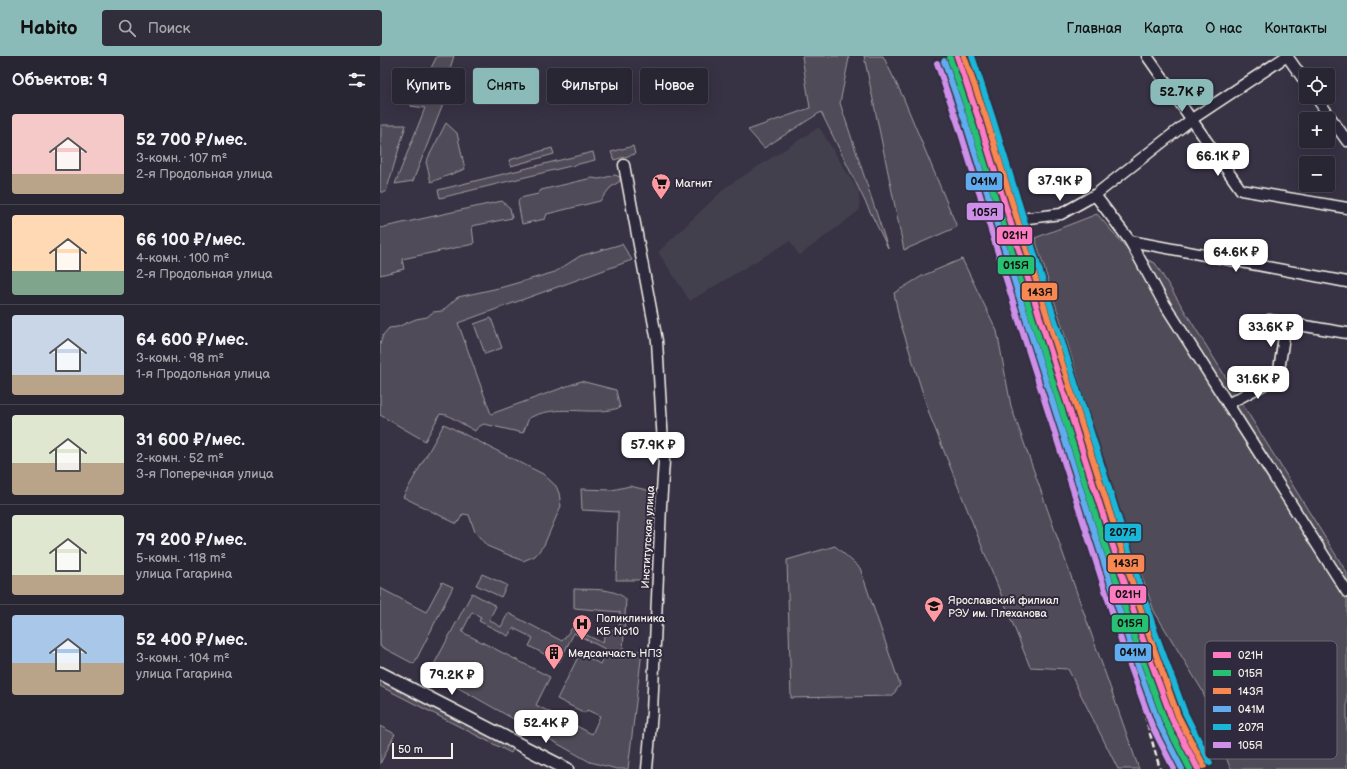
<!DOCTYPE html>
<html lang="ru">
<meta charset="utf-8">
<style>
body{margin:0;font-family:"Balsamiq Sans",sans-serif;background:#312e3b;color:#f1f3f6;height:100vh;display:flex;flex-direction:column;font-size:15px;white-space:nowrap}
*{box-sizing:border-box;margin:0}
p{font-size:13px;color:#a5a5ac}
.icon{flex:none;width:22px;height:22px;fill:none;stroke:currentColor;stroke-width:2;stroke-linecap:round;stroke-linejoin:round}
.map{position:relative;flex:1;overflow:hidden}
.panel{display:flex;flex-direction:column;background:#292633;width:380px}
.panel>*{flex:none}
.guide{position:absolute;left:12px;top:12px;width:380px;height:36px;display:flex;gap:8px}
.controls{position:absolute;left:919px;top:12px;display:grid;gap:8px}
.controls a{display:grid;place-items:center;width:36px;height:36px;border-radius:4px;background:#292633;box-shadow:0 4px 16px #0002,0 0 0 1px #45434e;font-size:20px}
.scale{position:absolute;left:12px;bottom:10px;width:61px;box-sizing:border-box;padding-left:4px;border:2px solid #f4f1e8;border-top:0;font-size:11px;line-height:14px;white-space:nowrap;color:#f4f1e8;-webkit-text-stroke:3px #2f2a3d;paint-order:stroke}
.price{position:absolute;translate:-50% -34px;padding:0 9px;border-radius:8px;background:#fff;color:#222;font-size:13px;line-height:26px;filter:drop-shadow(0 1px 2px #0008)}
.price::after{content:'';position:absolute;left:50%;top:24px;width:12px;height:9px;margin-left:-6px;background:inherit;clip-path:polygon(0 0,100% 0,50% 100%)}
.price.current{background:#8bbbb9;color:#111}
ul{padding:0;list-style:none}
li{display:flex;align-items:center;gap:12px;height:100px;padding:0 12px}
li+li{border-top:1px solid #45434e}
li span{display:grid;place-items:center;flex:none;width:112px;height:80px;border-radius:4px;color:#555}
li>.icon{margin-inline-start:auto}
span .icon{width:48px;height:48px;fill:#fffc;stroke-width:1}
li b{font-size:17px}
h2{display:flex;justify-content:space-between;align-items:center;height:48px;padding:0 12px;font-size:17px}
.pill{padding:0 14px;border-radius:4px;background:#292633;box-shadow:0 4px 16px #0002,0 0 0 1px #45434e;font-size:14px;line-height:36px}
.pill.current{background:#8bbbb9;color:#111}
header{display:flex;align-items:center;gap:24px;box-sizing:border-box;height:56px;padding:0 20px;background:#8bbbb9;color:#111}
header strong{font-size:19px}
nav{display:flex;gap:22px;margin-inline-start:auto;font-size:14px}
.search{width:280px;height:36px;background:#312e3b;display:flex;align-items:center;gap:10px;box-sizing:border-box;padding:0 14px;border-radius:4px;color:#a5a5ac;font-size:15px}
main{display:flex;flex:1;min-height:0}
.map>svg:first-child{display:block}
.built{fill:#433f4e}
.green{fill:#504b59;stroke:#a29ea0;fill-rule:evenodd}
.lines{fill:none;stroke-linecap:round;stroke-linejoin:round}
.minor-casing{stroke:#f4f1e8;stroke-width:13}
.major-casing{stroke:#f4f1e8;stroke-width:15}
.minor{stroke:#2f2a3d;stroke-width:10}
.major{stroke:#2f2a3d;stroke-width:12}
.rail{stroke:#f4f1e8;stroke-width:2.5;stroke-dasharray:6 3;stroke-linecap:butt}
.rail-1-casing{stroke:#2f2a3d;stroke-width:9}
.rail-2-casing{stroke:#2f2a3d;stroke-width:9}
.rail-3-casing{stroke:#2f2a3d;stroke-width:9}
.rail-4-casing{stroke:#2f2a3d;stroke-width:9}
.rail-5-casing{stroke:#2f2a3d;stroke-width:9}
.rail-6-casing{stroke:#2f2a3d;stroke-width:9}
.rail-1{stroke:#fe7ac1;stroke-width:6}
.rail-2{stroke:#26c172;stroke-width:6}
.rail-3{stroke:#f88751;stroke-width:6}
.rail-4{stroke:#60acee;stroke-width:6}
.rail-5{stroke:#1ab6d8;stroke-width:6}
.rail-6{stroke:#ce8fe9;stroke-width:6}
.labels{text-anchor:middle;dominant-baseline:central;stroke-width:4;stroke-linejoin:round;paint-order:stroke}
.poi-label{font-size:11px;fill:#f4f1e8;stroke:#2f2a3d;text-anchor:start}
.street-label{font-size:11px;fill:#f4f1e8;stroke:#2f2a3d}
.key{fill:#2f2a3d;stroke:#6a6670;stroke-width:1}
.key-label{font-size:11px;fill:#f4f1e8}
.line-badge{stroke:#2f2a3d;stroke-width:1.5}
.pale-badge-label{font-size:11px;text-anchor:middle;font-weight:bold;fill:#111}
</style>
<header>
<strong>Habito</strong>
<div class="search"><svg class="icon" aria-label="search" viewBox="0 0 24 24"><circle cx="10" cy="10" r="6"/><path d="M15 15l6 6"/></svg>Поиск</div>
<nav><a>Главная</a><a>Карта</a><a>О нас</a><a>Контакты</a></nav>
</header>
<main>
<section class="panel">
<h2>Объектов: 9<svg class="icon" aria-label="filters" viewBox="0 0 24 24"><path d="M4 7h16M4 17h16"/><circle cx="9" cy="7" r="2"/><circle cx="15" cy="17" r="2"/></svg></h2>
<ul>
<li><span style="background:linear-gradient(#f6c9c9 75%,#b9a48a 0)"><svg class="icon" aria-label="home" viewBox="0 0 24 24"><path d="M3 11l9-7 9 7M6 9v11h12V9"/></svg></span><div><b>52 700 ₽/мес.</b><p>3-комн. · 107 m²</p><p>2-я Продольная улица</p></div></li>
<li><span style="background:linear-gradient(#ffd9b3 70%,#7fa58c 0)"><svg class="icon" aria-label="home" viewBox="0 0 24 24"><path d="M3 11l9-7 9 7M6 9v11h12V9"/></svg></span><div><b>66 100 ₽/мес.</b><p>4-комн. · 100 m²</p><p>2-я Продольная улица</p></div></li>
<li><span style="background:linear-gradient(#c9d6e8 75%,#b9a48a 0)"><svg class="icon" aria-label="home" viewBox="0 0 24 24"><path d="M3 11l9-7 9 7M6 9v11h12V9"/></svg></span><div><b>64 600 ₽/мес.</b><p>3-комн. · 98 m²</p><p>1-я Продольная улица</p></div></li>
<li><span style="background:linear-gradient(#dfe7d0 60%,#b9a48a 0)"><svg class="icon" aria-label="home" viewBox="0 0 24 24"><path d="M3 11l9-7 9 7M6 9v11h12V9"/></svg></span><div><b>31 600 ₽/мес.</b><p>2-комн. · 52 m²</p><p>3-я Поперечная улица</p></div></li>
<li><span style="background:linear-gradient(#dfe7d0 75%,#b9a48a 0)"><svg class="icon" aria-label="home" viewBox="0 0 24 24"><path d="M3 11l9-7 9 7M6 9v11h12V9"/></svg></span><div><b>79 200 ₽/мес.</b><p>5-комн. · 118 m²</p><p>улица Гагарина</p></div></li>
<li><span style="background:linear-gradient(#a9c7e8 60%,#b9a48a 0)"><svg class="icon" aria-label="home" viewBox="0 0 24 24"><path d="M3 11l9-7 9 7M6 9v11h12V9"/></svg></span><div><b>52 400 ₽/мес.</b><p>3-комн. · 104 m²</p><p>улица Гагарина</p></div></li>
</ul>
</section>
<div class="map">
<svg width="967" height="713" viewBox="0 0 967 713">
<rect width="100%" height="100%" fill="#373244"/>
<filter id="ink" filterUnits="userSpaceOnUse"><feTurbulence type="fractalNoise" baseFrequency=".025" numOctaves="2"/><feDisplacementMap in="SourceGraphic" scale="8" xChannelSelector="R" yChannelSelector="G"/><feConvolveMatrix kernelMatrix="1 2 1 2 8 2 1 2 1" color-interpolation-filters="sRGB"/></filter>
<g filter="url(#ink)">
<polygon class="built" points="439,71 479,136 480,154 419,200 410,185 310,245 278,196 346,131"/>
<g class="green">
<polygon points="57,0 74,0 67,22 43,28"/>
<polygon points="422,0 467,0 469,2 460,47 508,192 441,56 384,92 368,74 430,52"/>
<polygon points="484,0 503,0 523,41 577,171 524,194"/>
<polygon points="69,33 33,125 15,128 45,52 31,50 32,42"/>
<polygon points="66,67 77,77 85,113 51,126 46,106"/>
<polygon points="1,69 26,69 6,136 0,136"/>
<polygon points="253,90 255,98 234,104 231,96"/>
<polygon points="172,92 174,98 131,110 129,104"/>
<polygon points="213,96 215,104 60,142 58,134"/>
<polygon points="235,119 240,121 240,125 230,132 220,145 167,158 165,163 142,168 138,146 140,142 158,138 161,134 212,122 219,123"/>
<polygon points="122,145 130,152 132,162 92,170 94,188 22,203 24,213 0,219 0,172"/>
<polygon points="717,158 751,197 775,207 967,517 967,713 852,713 849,709 822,634 774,555 738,452 655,182"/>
<path d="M242 188 252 204 78 267 111 358 201 325 236 334 240 352C234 353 227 355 221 355 195 356 174 350 149 362L143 377 104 368 98 371 95 375 67 359 60 358 45 385 0 359V288L3 279 9 272 17 271 36 263 47 261 53 256 62 255 78 241 123 231 175 216 200 200Z"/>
<polygon points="582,203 617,275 631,350 759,713 738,713 688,613 650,611 550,360 519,262 514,237 542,220"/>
<polygon points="111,262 122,292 105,298 94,268"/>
<polygon points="64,368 163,418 176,430 179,437 181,450 164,489 155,500 143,505 107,490 95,476 89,459 83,458 77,468 23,441"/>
<polygon points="250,430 275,436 269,524 236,524 238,456 202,454 201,433 232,434"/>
<polygon points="455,490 480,512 520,629 512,640 411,642 407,504"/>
<polygon points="102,518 127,529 121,541 96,529"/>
<polygon points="62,526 73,531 34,608 0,590 0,532 46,556"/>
<path d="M194 533C211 534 233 531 246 543L243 594 262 595 248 713H237L210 706 50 616 92 537 116 550 109 564 121 571 128 557 182 585 192 572 223 587 225 574H239L240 556 194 552ZM92 556 101 561 99 565 128 580 133 572 153 582 149 590 179 606 194 577 227 594 220 608 200 597 177 643 205 657 207 654 220 660 212 678 156 649 170 621 82 576Z"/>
<polygon points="0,622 135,690 131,697 0,630"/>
<polygon points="0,670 15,678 0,708"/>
</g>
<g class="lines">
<g class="minor-casing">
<g id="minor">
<polyline points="767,0 861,134 967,152"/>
<polyline points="907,0 926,27"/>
<polyline points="936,41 967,85"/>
<polyline points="244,109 277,285 284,405 281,450 272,656 267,713"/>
<polyline points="715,139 750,185 782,244 967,536"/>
<polyline points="648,162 681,158 715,139 812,63 907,0"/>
<polyline points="750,185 967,226"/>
<polyline points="889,264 967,277"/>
<polyline points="848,348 898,321 906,267"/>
</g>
</g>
<g class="major-casing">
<polyline id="major" points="0,617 187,713"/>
</g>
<use href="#minor" class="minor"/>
<use href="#major" class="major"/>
<g class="rail">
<polyline points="650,290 744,586 780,713"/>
<polyline points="689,388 713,465"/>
</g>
<g class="rail-1-casing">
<polyline id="rail-1" points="577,0 599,64 660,262 762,581 792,663 818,713"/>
</g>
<g class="rail-2-casing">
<polyline id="rail-2" points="570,2 592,66 653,264 755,583 785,665 810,713"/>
</g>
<g class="rail-3-casing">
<polyline id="rail-3" points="584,0 606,62 667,260 769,579 798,660 824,710"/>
</g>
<g class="rail-4-casing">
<polyline id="rail-4" points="564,5 586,68 647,266 749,585 779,668 802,713"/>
</g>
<g class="rail-5-casing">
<polyline id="rail-5" points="592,0 612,60 673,258 775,576 805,657 830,707"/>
</g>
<g class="rail-6-casing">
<polyline id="rail-6" points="557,7 579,71 640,268 742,587 772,670 794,713"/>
</g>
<use href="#rail-1" class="rail-1"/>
<use href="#rail-2" class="rail-2"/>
<use href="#rail-3" class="rail-3"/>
<use href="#rail-4" class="rail-4"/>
<use href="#rail-5" class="rail-5"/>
<use href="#rail-6" class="rail-6"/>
</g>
</g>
<defs>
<g id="supermarket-pin" transform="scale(1)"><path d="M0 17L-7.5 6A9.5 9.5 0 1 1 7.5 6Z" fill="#ff9aa2" stroke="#2f2a3d"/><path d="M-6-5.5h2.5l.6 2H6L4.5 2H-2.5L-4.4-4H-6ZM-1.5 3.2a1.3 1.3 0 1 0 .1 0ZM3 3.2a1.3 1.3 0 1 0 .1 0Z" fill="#111"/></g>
<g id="university-pin" transform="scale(1)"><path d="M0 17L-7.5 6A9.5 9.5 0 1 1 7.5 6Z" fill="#ff9aa2" stroke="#2f2a3d"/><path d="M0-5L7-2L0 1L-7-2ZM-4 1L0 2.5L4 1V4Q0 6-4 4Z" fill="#111"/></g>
<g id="hospital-pin" transform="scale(1)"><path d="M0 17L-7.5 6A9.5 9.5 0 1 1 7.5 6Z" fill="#ff9aa2" stroke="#2f2a3d"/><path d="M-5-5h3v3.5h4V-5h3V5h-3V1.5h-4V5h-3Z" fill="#111"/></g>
<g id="building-pin" transform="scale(1)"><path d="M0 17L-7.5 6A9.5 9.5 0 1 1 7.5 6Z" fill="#ff9aa2" stroke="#2f2a3d"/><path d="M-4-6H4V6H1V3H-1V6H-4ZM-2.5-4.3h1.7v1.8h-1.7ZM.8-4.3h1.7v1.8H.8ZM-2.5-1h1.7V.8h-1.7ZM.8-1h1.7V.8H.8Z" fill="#111"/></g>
</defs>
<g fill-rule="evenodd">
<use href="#supermarket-pin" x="281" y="127"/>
<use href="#university-pin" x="554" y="550"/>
<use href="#hospital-pin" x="202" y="568"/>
<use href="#building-pin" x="174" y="597"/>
</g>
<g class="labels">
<g class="poi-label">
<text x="295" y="127">Магнит</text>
<text x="568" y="544">Ярославский филиал<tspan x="568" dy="13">РЭУ им. Плеханова</tspan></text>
<text x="216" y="562">Поликлиника<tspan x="216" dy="13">КБ No10</tspan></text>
<text x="188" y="597">Медсанчасть НПЗ</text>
</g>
<g class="street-label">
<text transform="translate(268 481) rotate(-87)">Институтская улица</text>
</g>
</g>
<rect x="825" y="585" width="132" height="118" rx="6" class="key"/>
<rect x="833" y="596" width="18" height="6" fill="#fe7ac1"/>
<rect x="833" y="614" width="18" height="6" fill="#26c172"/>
<rect x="833" y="632" width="18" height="6" fill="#f88751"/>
<rect x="833" y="650" width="18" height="6" fill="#60acee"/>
<rect x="833" y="668" width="18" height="6" fill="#1ab6d8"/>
<rect x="833" y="686" width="18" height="6" fill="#ce8fe9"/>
<g class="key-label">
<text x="858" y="603">021Н</text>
<text x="858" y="621">015Я</text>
<text x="858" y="639">143Я</text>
<text x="858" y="657">041М</text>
<text x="858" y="675">207Я</text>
<text x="858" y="693">105Я</text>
</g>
<g class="line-badge">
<rect x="585" y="116" width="38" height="19" rx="4" fill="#60acee"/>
<rect x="586" y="146" width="38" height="19" rx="4" fill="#ce8fe9"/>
<rect x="616" y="170" width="37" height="19" rx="4" fill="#fe7ac1"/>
<rect x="617" y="200" width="38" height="19" rx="4" fill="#26c172"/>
<rect x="641" y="226" width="37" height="19" rx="4" fill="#f88751"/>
<rect x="724" y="467" width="38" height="19" rx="4" fill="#1ab6d8"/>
<rect x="727" y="498" width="38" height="19" rx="4" fill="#f88751"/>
<rect x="729" y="529" width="38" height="19" rx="4" fill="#fe7ac1"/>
<rect x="731" y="558" width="38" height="19" rx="4" fill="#26c172"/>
<rect x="734" y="587" width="38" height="19" rx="4" fill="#60acee"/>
</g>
<g class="pale-badge-label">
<text x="604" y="129">041М</text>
<text x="605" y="160">105Я</text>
<text x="635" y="183">021Н</text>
<text x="636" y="213">015Я</text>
<text x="660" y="240">143Я</text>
<text x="743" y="480">207Я</text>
<text x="746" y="511">143Я</text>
<text x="748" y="542">021Н</text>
<text x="750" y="571">015Я</text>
<text x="753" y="600">041М</text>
</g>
</svg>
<div class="controls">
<a><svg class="icon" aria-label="locate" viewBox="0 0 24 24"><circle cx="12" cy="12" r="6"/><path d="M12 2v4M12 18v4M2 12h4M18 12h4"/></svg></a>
<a>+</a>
<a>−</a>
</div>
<div class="scale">50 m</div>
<b class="price current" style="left:802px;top:57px">52.7K ₽</b>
<b class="price" style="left:838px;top:121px">66.1K ₽</b>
<b class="price" style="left:680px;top:146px">37.9K ₽</b>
<b class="price" style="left:856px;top:217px">64.6K ₽</b>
<b class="price" style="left:891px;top:292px">33.6K ₽</b>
<b class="price" style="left:878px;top:344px">31.6K ₽</b>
<b class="price" style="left:273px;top:410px">57.9K ₽</b>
<b class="price" style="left:72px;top:640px">79.2K ₽</b>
<b class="price" style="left:166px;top:688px">52.4K ₽</b>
<div class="guide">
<a class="pill">Купить</a>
<a class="pill current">Снять</a>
<a class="pill">Фильтры</a>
<a class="pill">Новое</a>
</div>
</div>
</main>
